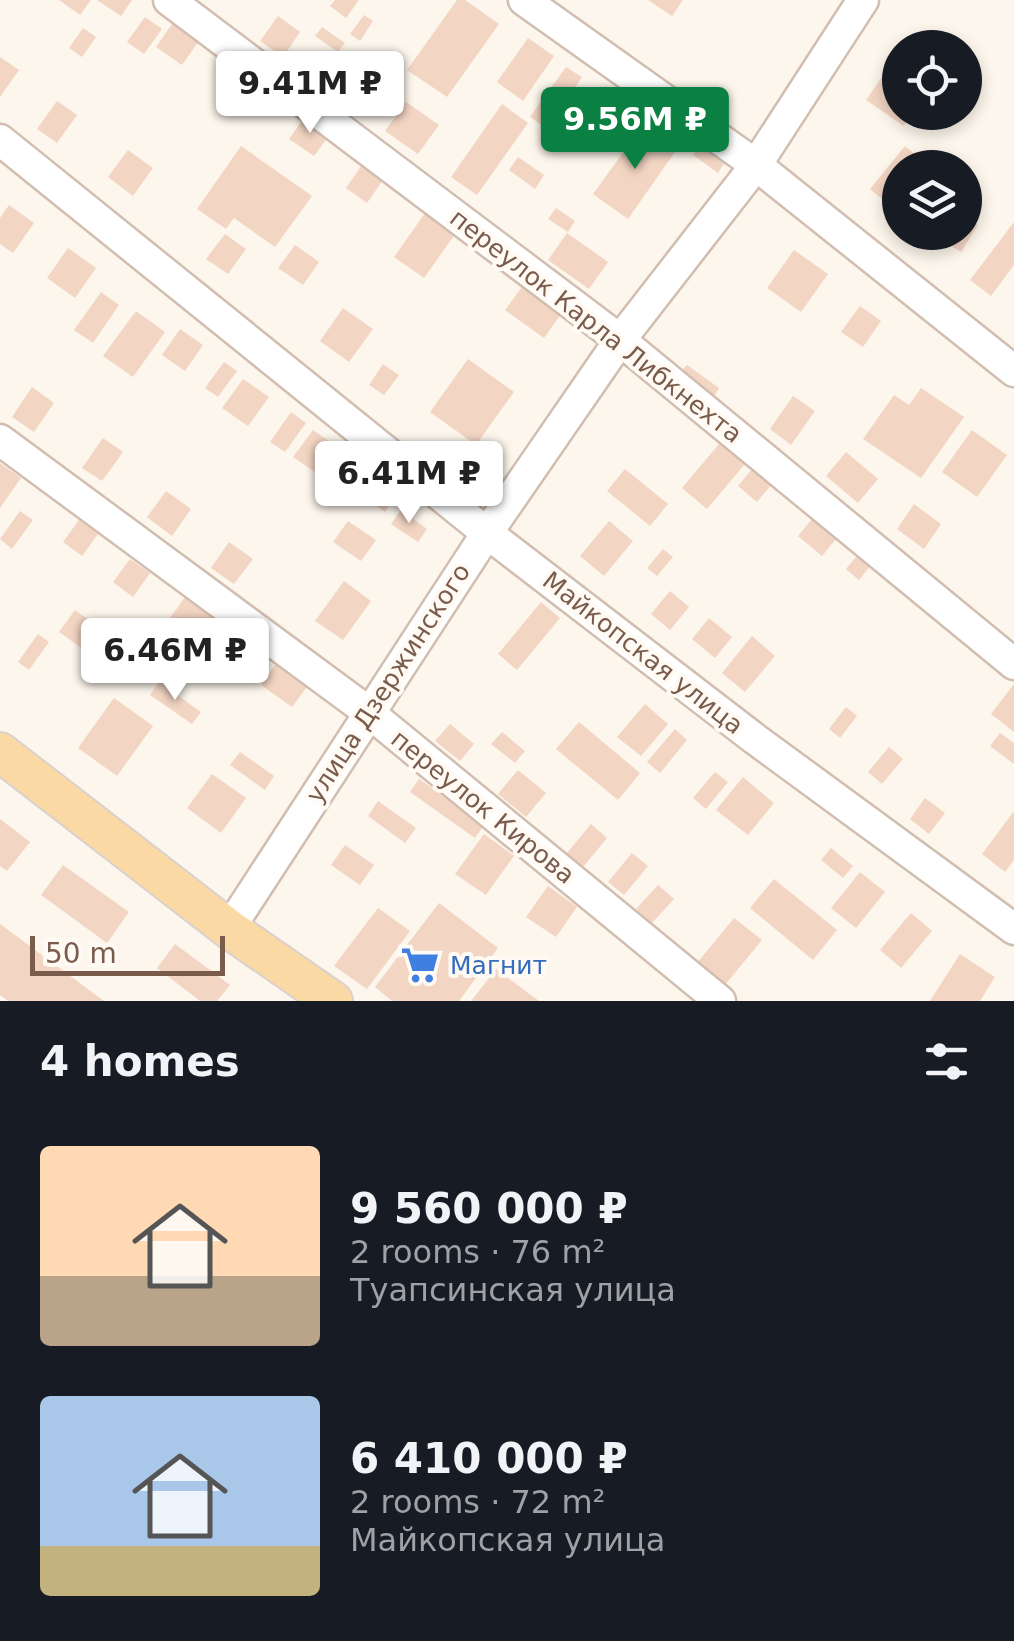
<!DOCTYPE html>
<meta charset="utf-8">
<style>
body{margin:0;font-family:"DejaVu Sans",sans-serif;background:#242831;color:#f1f3f6;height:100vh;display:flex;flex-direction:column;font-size:38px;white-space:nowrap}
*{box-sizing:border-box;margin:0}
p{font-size:32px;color:#9ea1a6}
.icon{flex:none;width:55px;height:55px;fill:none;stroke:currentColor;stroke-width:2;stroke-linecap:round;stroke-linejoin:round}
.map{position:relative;height:1001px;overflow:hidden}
.sheet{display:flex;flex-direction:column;background:#171b24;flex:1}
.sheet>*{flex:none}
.controls{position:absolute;left:882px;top:30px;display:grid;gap:20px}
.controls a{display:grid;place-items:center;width:100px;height:100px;border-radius:50%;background:#171b24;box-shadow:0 5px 15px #0003;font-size:50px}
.scale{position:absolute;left:30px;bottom:25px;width:195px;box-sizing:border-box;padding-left:10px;border:5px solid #7a5c4d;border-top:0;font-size:28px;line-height:35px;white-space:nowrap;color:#7a5c4d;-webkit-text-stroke:8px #fffaf3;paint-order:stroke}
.price{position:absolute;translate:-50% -85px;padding:0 22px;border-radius:10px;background:#fff;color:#222;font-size:32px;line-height:65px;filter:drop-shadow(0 2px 5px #0008)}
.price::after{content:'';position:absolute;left:50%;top:60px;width:30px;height:22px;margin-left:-15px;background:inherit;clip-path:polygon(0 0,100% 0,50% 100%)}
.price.current{background:#0b8043;color:#fff}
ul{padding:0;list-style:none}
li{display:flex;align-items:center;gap:30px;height:250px;padding:0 40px}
li span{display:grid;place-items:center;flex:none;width:280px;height:200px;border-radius:10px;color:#555}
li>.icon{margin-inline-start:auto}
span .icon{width:120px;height:120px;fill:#fffc;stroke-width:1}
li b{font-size:42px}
h2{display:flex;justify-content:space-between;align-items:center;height:120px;padding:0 40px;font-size:42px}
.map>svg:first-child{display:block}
.building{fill:#f3d5c3}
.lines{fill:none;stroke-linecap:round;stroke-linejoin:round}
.minor-casing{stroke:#d1beb0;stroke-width:35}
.major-casing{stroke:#dad1cd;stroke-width:42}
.minor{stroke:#fff;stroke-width:30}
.major{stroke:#fbd9a5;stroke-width:38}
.labels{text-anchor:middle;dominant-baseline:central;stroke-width:8;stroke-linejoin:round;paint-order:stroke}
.street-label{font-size:25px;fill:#7a5c4d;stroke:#fffaf3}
.shop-label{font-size:25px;fill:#366cbe;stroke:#fffaf3;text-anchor:start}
</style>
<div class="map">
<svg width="1014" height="1001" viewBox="0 0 1014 1001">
<rect width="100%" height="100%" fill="#fdf6ec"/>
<g class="building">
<polygon points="59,0 91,0 80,15"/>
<polygon points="97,0 132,0 121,16"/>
<polygon points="335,0 359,0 346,18 330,6"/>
<polygon points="457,0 465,0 499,24 447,97 407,70"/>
<polygon points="648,0 683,0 672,16"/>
<polygon points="364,15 373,21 360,41 350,34"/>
<polygon points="278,16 300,32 283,57 260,41"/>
<polygon points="145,17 162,29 144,54 127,42"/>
<polygon points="175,20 201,38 182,65 156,47"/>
<polygon points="322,27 345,43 338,52 315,36"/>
<polygon points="83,28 96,37 82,57 69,48"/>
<polygon points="528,38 554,56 523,101 497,82"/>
<polygon points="345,54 367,69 345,99 324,84"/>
<polygon points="0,57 19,70 0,97"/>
<polygon points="377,60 394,73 389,80 371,68"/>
<polygon points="566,67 582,77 546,128 530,117"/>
<polygon points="239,69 261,84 242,110 220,95"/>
<polygon points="884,74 900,85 900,112 913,112 904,126 866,100"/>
<polygon points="603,92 630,111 606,145 578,125"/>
<polygon points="57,101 77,115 57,143 37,129"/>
<polygon points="406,102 439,125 418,154 385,131"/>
<polygon points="502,104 528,123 477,195 451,177"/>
<polygon points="306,115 331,133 314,156 289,139"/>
<polygon points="643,125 677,149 628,219 593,194"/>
<polygon points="701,144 725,162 718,173 693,155"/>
<polygon points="241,146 312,196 275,247 234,218 226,229 197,209"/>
<polygon points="905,146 928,165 900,168 900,199 893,208 870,189"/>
<polygon points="128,150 153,168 133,196 108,177"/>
<polygon points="518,157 544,175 535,189 509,170"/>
<polygon points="364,162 385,177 367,203 346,188"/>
<polygon points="9,205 34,223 13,253 0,244 0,218"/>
<polygon points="556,208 575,221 568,232 548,219"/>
<polygon points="428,209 458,230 424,278 394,257"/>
<polygon points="965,217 978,225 961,252 929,232 965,232"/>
<polygon points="1014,222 1014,265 991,296 970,280"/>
<polygon points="567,233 608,262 589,289 548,260"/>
<polygon points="225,234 246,249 228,274 206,259"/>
<polygon points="295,245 319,262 303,285 278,268"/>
<polygon points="68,248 96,268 75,298 47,278"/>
<polygon points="794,250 828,274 801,312 767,288"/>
<polygon points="525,283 564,310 544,338 505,310"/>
<polygon points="101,292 119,305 93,343 74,330"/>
<polygon points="860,306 881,321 863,347 841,332"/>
<polygon points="343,308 373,329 349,362 320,341"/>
<polygon points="136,311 165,332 133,377 103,356"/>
<polygon points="180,329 203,345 185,371 162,355"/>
<polygon points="468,359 514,392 476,445 430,412"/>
<polygon points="224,362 237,371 218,397 205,388"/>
<polygon points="383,364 399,375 384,395 369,385"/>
<polygon points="687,365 719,388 713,398 679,374"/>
<polygon points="243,379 269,397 248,426 222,408"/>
<polygon points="32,387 54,403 34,432 12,417"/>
<polygon points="921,388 964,417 921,478 863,439 894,395 909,405"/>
<polygon points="793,396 815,411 791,445 770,429"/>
<polygon points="291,412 306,423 285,452 270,442"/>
<polygon points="313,430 336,446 316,473 293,457"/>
<polygon points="972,430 1007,455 977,497 942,472"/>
<polygon points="725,437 750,458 707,509 682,488"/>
<polygon points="103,438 123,452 102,481 82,468"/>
<polygon points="846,452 878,479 858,503 826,476"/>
<polygon points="0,463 21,478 0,508"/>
<polygon points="364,464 378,474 355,507 340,497"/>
<polygon points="756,464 775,480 757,502 738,486"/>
<polygon points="625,469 668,504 650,526 607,491"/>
<polygon points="166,491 191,509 172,536 147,517"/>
<polygon points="384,491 394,498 385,512 374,504"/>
<polygon points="914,504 941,524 924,549 897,529"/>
<polygon points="401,510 427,529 418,542 391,524"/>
<polygon points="20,511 33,520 12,549 0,539"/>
<polygon points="817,513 841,533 822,556 798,536"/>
<polygon points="79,520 98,534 82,556 63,542"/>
<polygon points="348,521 376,540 361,561 333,542"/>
<polygon points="609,521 633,541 604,576 580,556"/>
<polygon points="229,542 253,559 234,584 211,568"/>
<polygon points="865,546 878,556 859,580 846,569"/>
<polygon points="663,549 673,557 657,576 647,568"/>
<polygon points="130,559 150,573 133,597 113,582"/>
<polygon points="344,581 371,601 343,640 315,621"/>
<polygon points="670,591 689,607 670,630 651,614"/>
<polygon points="188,593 220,615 197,648 165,625"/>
<polygon points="541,602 560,618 517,670 498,654"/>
<polygon points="75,610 130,649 114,671 59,632"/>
<polygon points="709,618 732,637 715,658 692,639"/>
<polygon points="233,624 254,639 231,670 210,656"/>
<polygon points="38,634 49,642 29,670 18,662"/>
<polygon points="752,636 775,656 745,692 722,673"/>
<polygon points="277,662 309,684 292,707 261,685"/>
<polygon points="159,682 201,712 192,724 150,695"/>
<polygon points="1014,684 1014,732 991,714"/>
<polygon points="114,698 153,726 117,776 78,748"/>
<polygon points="645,704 668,724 641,756 617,737"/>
<polygon points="846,707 857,716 840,738 829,729"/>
<polygon points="579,722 640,773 618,800 556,749"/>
<polygon points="450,724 474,744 460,761 435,741"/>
<polygon points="675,729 687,740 660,773 647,762"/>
<polygon points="502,732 525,751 515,763 491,744"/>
<polygon points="1000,733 1014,743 1014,764 990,746"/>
<polygon points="889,747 903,759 882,784 868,772"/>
<polygon points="240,752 274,776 265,790 230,765"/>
<polygon points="518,770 546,793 526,817 498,794"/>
<polygon points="715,772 728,782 706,809 693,798"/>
<polygon points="212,774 246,798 221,833 187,808"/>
<polygon points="743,777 774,803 748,835 716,810"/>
<polygon points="419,779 484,825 475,838 410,792"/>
<polygon points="925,798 945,813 929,834 910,819"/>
<polygon points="378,801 416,828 405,843 368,816"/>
<polygon points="1014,811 1014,860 1005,872 982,854"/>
<polygon points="0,819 30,842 7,871 0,866"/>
<polygon points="591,824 607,838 583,867 567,853"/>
<polygon points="484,834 514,856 486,895 455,874"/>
<polygon points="345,845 374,865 360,885 331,865"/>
<polygon points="831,848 853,866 843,878 821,860"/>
<polygon points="632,853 648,866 624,895 608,882"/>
<polygon points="63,865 129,912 107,943 41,895"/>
<polygon points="860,872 885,892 856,928 831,908"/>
<polygon points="774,879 837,930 813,960 750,908"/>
<polygon points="658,885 674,899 652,923 636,909"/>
<polygon points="548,886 577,907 556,937 526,917"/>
<polygon points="439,903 498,948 459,1001 392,1001 375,987"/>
<polygon points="378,908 410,931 367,989 334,966"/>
<polygon points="911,913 932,931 901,968 880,950"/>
<polygon points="734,918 762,940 724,986 697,963"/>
<polygon points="0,924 104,1001 8,1001 0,995"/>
<polygon points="175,944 230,985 217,1001 200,1001 157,968"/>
<polygon points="960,954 995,977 980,1001 930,1001"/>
<polygon points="496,969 539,1001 471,1001"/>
</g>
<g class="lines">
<g class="minor-casing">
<g id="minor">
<polyline points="169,0 620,340 1014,664"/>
<polyline points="524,0 756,165 1014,371"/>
<polyline points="0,140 487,533 755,739 1014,929"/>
<polyline points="0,440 367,711 720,1001"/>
<polyline points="229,929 487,533 620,340 756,165 863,0"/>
</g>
</g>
<g class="major-casing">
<polyline id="major" points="0,752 229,929 333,1001"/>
</g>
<use href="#minor" class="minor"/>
<use href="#major" class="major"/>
</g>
<defs>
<g id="supermarket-bare" transform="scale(3)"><path d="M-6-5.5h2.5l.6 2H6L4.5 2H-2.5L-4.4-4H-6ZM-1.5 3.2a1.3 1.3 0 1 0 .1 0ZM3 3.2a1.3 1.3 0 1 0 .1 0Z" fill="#3f7fe0" stroke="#fffaf3" stroke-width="2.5" paint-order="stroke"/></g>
</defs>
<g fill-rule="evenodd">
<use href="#supermarket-bare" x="420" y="965"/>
</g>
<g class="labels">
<g class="street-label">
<text transform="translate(596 326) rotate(38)">переулок Карла Либкнехта</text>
<text transform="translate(643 653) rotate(38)">Майкопская улица</text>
<text transform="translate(388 683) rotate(-57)">улица Дзержинского</text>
<text transform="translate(483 807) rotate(39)">переулок Кирова</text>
</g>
<g class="shop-label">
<text x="450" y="965">Магнит</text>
</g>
</g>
</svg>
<div class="controls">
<a><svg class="icon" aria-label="locate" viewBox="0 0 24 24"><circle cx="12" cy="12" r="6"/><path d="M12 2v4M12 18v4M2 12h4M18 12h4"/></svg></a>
<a><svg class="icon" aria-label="layers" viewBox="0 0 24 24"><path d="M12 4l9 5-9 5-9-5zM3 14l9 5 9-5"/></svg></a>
</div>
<div class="scale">50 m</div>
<b class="price" style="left:310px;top:136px">9.41M ₽</b>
<b class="price current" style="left:635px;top:172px">9.56M ₽</b>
<b class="price" style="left:409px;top:526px">6.41M ₽</b>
<b class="price" style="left:175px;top:703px">6.46M ₽</b>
</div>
<section class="sheet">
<h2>4 homes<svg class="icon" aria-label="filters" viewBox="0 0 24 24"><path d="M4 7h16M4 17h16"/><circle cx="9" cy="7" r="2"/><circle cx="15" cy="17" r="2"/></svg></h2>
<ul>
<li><span style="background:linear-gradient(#ffd9b3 65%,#b9a48a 0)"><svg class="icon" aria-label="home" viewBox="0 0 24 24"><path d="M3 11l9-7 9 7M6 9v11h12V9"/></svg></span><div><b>9 560 000 ₽</b><p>2 rooms · 76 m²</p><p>Туапсинская улица</p></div></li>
<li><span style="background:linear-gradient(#a9c7e8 75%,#c2b280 0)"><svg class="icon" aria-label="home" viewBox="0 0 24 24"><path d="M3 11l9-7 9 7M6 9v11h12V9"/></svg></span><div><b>6 410 000 ₽</b><p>2 rooms · 72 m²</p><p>Майкопская улица</p></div></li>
</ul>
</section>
